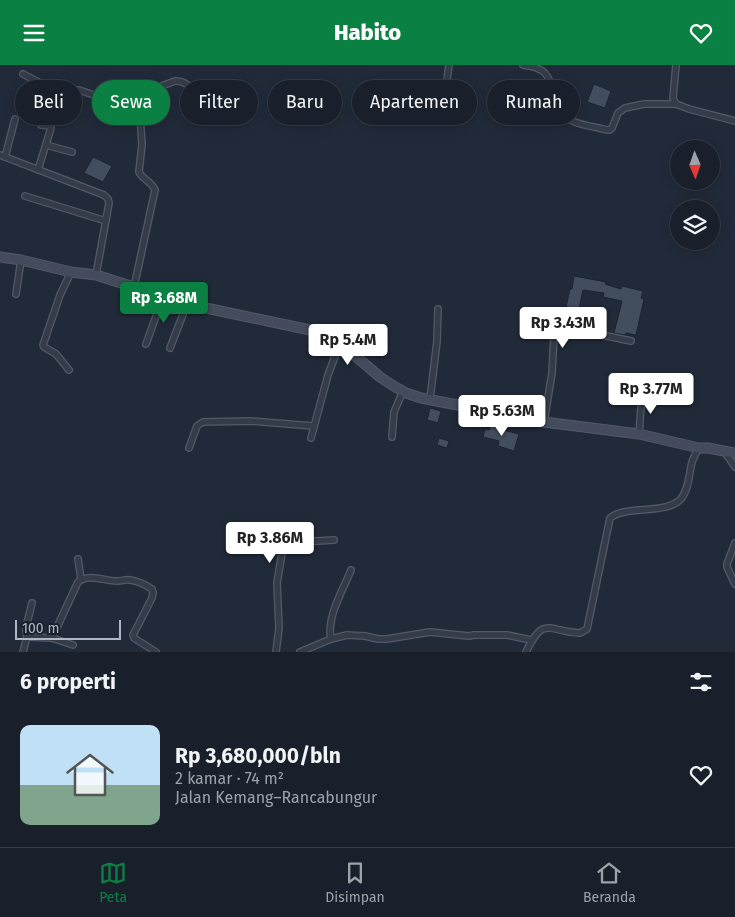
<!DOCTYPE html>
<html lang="id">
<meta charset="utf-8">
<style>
body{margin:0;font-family:"Fira Sans",sans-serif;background:#222833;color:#f1f3f6;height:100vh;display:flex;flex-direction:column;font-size:19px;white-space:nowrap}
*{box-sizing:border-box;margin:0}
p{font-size:16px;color:#9fa3a9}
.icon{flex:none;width:28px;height:28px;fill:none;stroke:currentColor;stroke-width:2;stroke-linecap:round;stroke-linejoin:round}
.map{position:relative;height:587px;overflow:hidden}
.sheet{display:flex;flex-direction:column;background:#19202b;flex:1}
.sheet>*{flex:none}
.hud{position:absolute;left:15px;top:15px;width:705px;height:45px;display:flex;gap:10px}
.needle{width:32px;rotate:178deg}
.buttons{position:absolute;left:670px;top:75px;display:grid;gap:10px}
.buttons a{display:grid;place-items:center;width:50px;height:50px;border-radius:50%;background:#19202b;box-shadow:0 2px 12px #0003,0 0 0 1px #373e47;font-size:25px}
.scale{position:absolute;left:15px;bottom:12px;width:106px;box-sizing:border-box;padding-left:5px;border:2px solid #afb7c6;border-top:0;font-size:14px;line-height:18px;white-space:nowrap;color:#afb7c6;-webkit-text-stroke:4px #1a212e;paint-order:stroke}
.price{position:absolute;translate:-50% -42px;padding:0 11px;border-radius:5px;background:#fff;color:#222;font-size:16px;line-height:32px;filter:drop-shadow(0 1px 2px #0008)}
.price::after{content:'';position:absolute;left:50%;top:30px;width:15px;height:11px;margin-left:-8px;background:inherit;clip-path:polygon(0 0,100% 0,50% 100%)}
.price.active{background:#0b8043;color:#fff}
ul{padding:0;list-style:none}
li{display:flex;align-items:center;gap:15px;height:125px;padding:0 20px}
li+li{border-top:1px solid #373e47}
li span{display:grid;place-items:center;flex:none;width:140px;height:100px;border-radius:10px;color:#555}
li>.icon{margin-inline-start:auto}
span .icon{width:60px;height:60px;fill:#fffc;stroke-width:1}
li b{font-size:21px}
h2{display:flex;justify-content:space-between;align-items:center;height:60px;padding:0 20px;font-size:21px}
.pill{padding:0 18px;border-radius:22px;background:#19202b;box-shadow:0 2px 12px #0003,0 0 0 1px #373e47;font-size:18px;line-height:45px}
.pill.active{background:#0b8043;color:#fff}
header{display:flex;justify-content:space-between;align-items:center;height:65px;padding:0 20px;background:#0b8043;color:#fff;font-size:22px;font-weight:800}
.dock{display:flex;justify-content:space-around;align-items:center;height:70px;border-top:1px solid #373e47;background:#19202b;font-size:14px;color:#9fa3a9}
.dock a{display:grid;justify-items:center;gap:2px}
.dock .active{color:#0b8043}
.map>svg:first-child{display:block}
.building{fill:#424d5e;stroke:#1c2330}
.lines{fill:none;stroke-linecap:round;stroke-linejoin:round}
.street-casing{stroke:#525a67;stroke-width:8}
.secondary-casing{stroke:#525a67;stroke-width:11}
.street{stroke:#353c49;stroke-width:5.5}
.secondary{stroke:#434b5c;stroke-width:9}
</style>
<header><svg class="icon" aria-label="menu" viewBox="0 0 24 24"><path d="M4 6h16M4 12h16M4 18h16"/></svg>Habito<svg class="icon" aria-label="heart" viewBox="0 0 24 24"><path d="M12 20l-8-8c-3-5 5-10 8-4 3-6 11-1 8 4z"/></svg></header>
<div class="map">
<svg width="735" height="587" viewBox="0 0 735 587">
<rect width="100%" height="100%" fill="#212a39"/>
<g class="building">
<polygon points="594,19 611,26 605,43 587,37"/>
<polygon points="93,92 112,101 103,117 84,108"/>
<polygon points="574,211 606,217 605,219 621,224 622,221 643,226 641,233 644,234 636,270 626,268 625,270 614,268 622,236 603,232 604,228 583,225 579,244 566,242 570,224 572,224"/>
<polygon points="430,343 441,346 438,358 427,355"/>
<polygon points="491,358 500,360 499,364 519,369 514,386 498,381 499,376 483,372 485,364 489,365"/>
<polygon points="439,373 449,376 447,383 437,380"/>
</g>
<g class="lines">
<g class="street-casing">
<g id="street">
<path d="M523 0C555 3 548 20 559 43 566 58 584 60 599 63 603 64 606 65 610 65L612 63 618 48 625 43 644 39H676L689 44 735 56"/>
<polyline points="676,0 673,33 676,39"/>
<polyline points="23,9 44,20 60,26 79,25 112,36 139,35"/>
<polyline points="429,36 441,33 445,29 449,0"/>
<polyline points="46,80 72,87"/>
<polyline points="0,90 104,130 108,134 109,138 96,210"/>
<polyline points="5,92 15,54"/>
<polyline points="38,105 51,63 50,61 41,60"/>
<polyline points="25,131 106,156"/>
<path d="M134 222 155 125C152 117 143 115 139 107L142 79 139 35 140 31 143 28 175 16C192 15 201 37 209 49"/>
<polyline points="16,229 21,195"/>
<polyline points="146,279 163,232"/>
<polyline points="170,283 187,239"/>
<polyline points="69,305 56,289 44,282 43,280 60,230 71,207"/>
<polyline points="430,334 437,276 438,244"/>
<polyline points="544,357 552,308 554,270 558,263 569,263 631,276"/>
<polyline points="639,369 642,329"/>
<polyline points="392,372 394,347 403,326"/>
<polyline points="311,373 328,310 340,278"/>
<polyline points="189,383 197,361 203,357 251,356 313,361"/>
<polyline points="724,386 735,402"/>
<polyline points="735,478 727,499 727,502 735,519"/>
<polyline points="78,494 81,514"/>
<polyline points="27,572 52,573 73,580"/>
<path d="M52 573 78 517C89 508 104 516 117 516 122 516 126 514 130 515 137 516 146 520 152 524L153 528 152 533 133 570 134 573 156 587"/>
<path d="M331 574C326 553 343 525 351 505"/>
<polyline points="23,587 27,572 26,564 27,558 32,538"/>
<polyline points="276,587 279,563 277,518 282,488 283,478 334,475"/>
<polyline points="300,587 331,574 347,570 365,571 378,574 387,574 430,567 469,571 474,570 507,570 531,575"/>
<path d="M526 587C544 549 549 567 580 568L587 564 610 453C625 440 666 450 681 434 689 424 689 409 692 397 694 392 696 387 699 383"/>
</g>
</g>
<g class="secondary-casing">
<polyline id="secondary" points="0,192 21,195 71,207 96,210 187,239 315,266 340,278 380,312 392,320 406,328 421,333 468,342 499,350 544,357 639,369 699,383 708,383 735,388"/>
</g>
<use href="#street" class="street"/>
<use href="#secondary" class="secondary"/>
</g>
</svg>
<div class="buttons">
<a><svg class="needle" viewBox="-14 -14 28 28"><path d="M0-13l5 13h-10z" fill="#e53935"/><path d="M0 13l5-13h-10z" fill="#9fa3a9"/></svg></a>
<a><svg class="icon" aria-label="layers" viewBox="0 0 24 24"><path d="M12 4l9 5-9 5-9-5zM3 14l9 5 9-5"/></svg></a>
</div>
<div class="scale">100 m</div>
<b class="price active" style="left:164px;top:259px">Rp 3.68M</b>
<b class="price" style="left:563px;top:284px">Rp 3.43M</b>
<b class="price" style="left:348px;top:301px">Rp 5.4M</b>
<b class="price" style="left:651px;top:350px">Rp 3.77M</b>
<b class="price" style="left:502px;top:372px">Rp 5.63M</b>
<b class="price" style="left:270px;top:499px">Rp 3.86M</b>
<div class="hud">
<a class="pill">Beli</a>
<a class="pill active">Sewa</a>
<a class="pill">Filter</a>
<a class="pill">Baru</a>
<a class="pill">Apartemen</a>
<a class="pill">Rumah</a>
</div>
</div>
<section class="sheet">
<h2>6 properti<svg class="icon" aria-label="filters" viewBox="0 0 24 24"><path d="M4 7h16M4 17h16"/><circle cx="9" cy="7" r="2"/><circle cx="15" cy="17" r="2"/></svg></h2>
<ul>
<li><span style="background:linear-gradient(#bfe0f5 60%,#7fa58c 0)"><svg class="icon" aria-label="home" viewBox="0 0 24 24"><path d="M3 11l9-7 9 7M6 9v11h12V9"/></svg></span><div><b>Rp 3,680,000/bln</b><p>2 kamar · 74 m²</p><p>Jalan Kemang–Rancabungur</p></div><svg class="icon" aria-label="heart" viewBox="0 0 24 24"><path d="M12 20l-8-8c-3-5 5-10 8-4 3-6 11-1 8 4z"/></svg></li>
</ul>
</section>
<nav class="dock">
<a class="active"><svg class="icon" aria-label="map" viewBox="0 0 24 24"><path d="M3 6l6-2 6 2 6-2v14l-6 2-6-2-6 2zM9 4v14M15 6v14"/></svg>Peta</a>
<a><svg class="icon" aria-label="saved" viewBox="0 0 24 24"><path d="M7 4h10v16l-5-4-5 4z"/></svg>Disimpan</a>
<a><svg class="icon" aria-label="home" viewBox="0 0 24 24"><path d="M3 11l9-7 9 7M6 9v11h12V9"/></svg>Beranda</a>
</nav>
